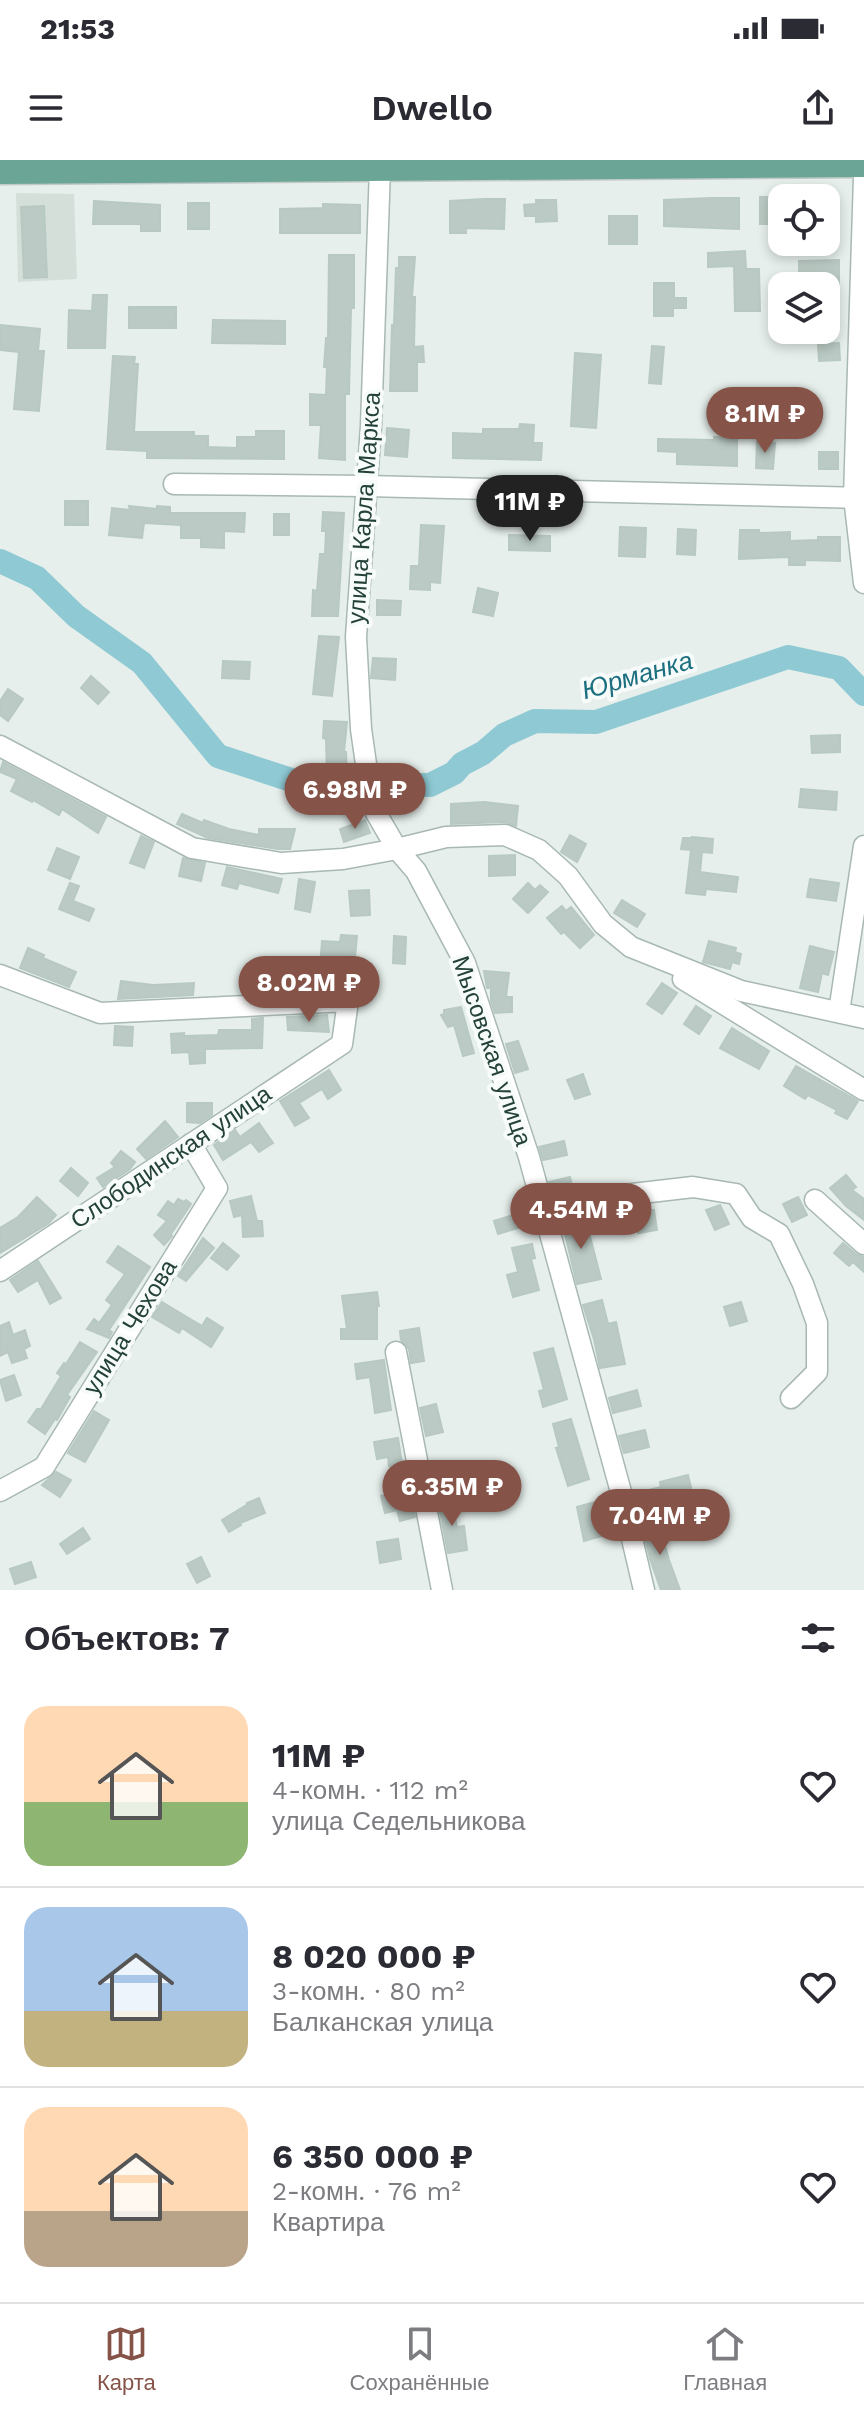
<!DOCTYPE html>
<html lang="ru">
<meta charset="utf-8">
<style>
body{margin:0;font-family:"Work Sans",sans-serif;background:#f2f2f3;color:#2b2b33;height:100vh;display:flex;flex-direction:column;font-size:30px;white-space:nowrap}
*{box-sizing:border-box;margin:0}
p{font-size:26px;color:#7c7c81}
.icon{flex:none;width:44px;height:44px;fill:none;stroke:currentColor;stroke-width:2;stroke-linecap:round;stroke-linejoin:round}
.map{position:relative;height:1430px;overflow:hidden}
.sheet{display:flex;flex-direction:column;background:#fff;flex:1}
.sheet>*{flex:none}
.fabs{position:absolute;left:768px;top:24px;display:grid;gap:16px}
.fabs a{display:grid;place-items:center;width:72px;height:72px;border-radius:16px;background:#fff;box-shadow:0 4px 12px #0003;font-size:40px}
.price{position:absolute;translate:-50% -68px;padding:0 18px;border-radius:28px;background:#855347;color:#fff;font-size:26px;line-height:52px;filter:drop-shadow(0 2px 4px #0008)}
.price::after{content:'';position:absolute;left:50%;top:48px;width:24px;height:18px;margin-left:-12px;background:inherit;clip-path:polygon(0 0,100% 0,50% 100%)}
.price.active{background:#222;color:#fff}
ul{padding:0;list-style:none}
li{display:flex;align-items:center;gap:24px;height:200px;padding:0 24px}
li+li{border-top:2px solid #e1e1e2}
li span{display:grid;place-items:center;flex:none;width:224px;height:160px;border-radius:24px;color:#555}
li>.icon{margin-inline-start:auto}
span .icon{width:96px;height:96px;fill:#fffc;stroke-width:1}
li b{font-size:34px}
h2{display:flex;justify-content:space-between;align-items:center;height:96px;padding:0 24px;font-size:34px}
.status{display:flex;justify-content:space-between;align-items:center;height:56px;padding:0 40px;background:#fff;direction:ltr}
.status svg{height:22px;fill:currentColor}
header{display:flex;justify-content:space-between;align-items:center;height:104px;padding:0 24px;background:#fff;font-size:36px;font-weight:600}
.tab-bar{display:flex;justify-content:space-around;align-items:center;height:112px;border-top:2px solid #e1e1e2;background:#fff;font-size:22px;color:#7c7c81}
.tab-bar a{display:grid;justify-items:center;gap:4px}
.tab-bar .active{color:#855347}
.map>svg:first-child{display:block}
.built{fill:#d4dfda}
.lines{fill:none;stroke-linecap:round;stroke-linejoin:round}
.river{stroke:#8ec9d4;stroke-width:24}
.building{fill:#bbcac4;stroke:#b8c9c2;stroke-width:2}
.minor-casing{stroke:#a8b8b2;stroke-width:23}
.major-casing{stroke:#c2cac8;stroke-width:27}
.minor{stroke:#fff;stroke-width:20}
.major{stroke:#6aa596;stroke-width:24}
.labels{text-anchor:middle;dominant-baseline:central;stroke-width:8;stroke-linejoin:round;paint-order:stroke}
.street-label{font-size:24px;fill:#24423a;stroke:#f7fbf9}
.water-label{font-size:26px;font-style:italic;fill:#1c6f80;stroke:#f7fbf9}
</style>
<div class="status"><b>21:53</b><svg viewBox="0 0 49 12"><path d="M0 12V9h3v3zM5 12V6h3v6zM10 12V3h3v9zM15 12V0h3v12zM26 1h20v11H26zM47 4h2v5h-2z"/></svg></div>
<header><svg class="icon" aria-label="menu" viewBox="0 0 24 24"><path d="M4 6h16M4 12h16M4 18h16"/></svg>Dwello<svg class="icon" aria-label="share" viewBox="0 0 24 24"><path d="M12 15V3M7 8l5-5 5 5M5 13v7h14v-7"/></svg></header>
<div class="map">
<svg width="864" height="1430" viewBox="0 0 864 1430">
<rect width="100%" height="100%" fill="#e6efeb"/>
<polygon class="built" points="16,33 74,34 77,119 18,122"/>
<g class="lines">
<g class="river">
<polyline points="0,401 37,418 76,456 142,503 218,596 319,629 358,622"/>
<polyline points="381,625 430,625 454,613 462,604 483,593 504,575 535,561 596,562 788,497 839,508 864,534"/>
</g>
</g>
<g class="building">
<polygon points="760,37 780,37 779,64 760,64"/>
<polygon points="712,38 739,38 739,69 664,66 664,40"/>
<polygon points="484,39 505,39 504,69 466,68 466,73 450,73 450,41"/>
<polygon points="536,40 556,40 557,61 536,62 536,56 525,56 524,45 536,44"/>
<polygon points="94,41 160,45 160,71 141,71 141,64 93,64"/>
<rect x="188" y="43" width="21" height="26"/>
<polygon points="323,44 360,45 360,73 280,73 280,49 323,48"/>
<polygon points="44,46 47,117 24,118 21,47"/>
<rect x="609" y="56" width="28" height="28"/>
<polygon points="745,91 746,109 759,109 760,151 735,151 734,106 708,107 708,93"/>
<polygon points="329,95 354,95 354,148 351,148 349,234 345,234 345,300 319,298 321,265 310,265 310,234 326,235 327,207 324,207 326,178 328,178"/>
<polygon points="399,97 415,97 412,137 415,137 414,187 423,186 424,202 417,202 417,231 390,231 392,165 394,165 396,108 399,108"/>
<polygon points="839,100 839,136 826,136 826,126 817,126 817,120 799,121 799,101"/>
<polygon points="654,123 674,123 674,138 686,138 686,148 673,148 673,156 654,156"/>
<polygon points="93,135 107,135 105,188 68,188 69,150 92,151"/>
<rect x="129" y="147" width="47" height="21"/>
<polygon points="213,160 285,161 285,184 212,183"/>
<polygon points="0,165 40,169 38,191 44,191 39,251 14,249 19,192 0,190"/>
<polygon points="839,183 840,200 819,201 818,184"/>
<polygon points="652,186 664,187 661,224 649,223"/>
<polygon points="575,193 601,195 596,268 571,266"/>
<polygon points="113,196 135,197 134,204 138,204 134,272 194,272 194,276 208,276 208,287 237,288 237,277 256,277 256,271 284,271 284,299 147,298 147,291 107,289"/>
<polygon points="520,264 534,265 533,283 542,283 541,300 453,298 453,273 483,274 483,269 519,269"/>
<polygon points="387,268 409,270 407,297 385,295"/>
<polygon points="714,277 737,278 737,306 677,304 677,292 658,291 658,279 714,280"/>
<polygon points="757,282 775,283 773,309 756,308"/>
<rect x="819" y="292" width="19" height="17"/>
<rect x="65" y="341" width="23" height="24"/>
<polygon points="129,346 157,349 157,346 170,347 170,353 245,353 244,372 224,371 224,388 201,387 201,378 181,378 181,365 144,363 142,378 109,375 112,348 130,350"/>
<polygon points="323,352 344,353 338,456 312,456 313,430 317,431 320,394 325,394 326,371 322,371"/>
<rect x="274" y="354" width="15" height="21"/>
<polygon points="421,365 444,366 440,423 430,422 430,430 410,429 411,406 419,406"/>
<polygon points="620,367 646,368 645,397 619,396"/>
<polygon points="678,369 696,370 695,395 677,394"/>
<polygon points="740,370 759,370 759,373 790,372 790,381 818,380 818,377 840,377 840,401 805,400 805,405 789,405 789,397 739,399"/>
<polygon points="509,375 550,376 550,391 509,390"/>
<polygon points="478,428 498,433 493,456 473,452"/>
<polygon points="377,440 401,441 400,455 377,455"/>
<polygon points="319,476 339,477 332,536 313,534"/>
<polygon points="373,498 396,499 395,520 371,518"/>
<polygon points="223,501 250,502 249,519 222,518"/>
<polygon points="91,516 109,532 98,544 81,528"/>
<polygon points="8,529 23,539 8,561 0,555 0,541"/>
<polygon points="324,561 347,562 344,592 346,592 347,615 327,616 326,579 323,578"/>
<polygon points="840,575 840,592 812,593 811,576"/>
<polygon points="3,602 106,657 98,673 62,649 59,655 33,640 32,642 11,631 17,619 0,612"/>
<polygon points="801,629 837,632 836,650 799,647"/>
<polygon points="484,642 518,646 516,666 505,662 451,664 451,644"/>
<polygon points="182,654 203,663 204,660 229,669 259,675 259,669 295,669 290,689 278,689 208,678 177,664"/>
<polygon points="365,660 370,673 344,682 340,669"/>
<polygon points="570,675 586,684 577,702 561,692"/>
<polygon points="141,676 154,682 144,708 130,703"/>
<polygon points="692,677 713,679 712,693 702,692 700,712 738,717 736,732 706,729 705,735 686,733 691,690 681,689 683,678 692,678"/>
<polygon points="57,688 79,697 70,719 48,710"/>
<polygon points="515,695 515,715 489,716 489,696"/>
<polygon points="183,698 205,703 201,721 179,716"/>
<polygon points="227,707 282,719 278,733 239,723 237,729 222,725"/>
<polygon points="299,719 315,722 310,752 295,749"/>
<polygon points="810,719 839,723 836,741 807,737"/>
<polygon points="70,723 79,726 73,741 94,749 89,761 59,749"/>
<polygon points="528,723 535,730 540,725 548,732 528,753 513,739"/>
<polygon points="369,730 370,755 351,756 349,731"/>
<polygon points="622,740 645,754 637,767 614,753"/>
<polygon points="562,746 566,751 571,747 594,775 580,788 564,772 561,774 547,758"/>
<polygon points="341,775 357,776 355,797 321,795 322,781 340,782"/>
<polygon points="394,776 406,777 405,804 393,803"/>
<polygon points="709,781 736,788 735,792 741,794 739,804 732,802 730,809 703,802"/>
<polygon points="810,786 834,792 828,815 822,813 818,832 800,828"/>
<polygon points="28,788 44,795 43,798 76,812 69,827 20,808"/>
<polygon points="484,811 509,813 506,837 512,837 512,852 495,853 491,841 491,828 487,828"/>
<polygon points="322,818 324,829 291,831 290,822"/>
<polygon points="121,821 153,825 194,823 193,835 118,839"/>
<polygon points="662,823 677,833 662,854 647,844"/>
<polygon points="696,846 711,856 699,874 684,864"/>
<polygon points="461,847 474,893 463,896 454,865 448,867 441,855 444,854 444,850"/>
<polygon points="327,855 329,872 288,870 287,857"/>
<polygon points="261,858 263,858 262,888 205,889 205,903 190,904 189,892 172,893 171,874 184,873 184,876 218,875 219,870 252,870 252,859"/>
<polygon points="115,866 133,867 132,886 114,885"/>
<polygon points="732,868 769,891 759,909 720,888"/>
<polygon points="518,881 528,909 515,913 506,884"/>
<polygon points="796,906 858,941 847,959 835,953 837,950 808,935 805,939 784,926"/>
<polygon points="329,910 341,930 328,939 322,929 299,943 309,958 295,966 280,941"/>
<polygon points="583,914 590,934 575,939 567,920"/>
<polygon points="187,943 212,943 212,955 200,963 187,962"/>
<polygon points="165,961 178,977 146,999 137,989"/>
<polygon points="259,963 273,983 259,992 251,982 223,1000 214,985 235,970 240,977"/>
<polygon points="564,981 567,995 543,1000 539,987"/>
<polygon points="121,991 135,1002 130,1009 103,1027 97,1018 115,1007 111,1003"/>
<polygon points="71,1008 88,1023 78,1036 60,1021"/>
<polygon points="846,1015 856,1027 852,1030 864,1039 864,1060 846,1046 830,1028"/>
<polygon points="570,1017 574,1033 554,1038 549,1022"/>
<polygon points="251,1036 257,1061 262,1061 263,1076 243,1077 242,1055 234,1057 230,1041"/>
<polygon points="37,1037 56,1055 49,1063 0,1093 0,1068 18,1057"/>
<polygon points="798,1037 807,1055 792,1062 783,1044"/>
<polygon points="178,1039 184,1042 186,1040 191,1044 171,1074 172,1076 164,1085 154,1075 167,1061 158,1055 168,1041 174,1045"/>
<polygon points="720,1045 729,1064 715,1070 706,1050"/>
<polygon points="654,1050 657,1070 638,1073 635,1053"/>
<polygon points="523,1052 528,1065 498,1074 494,1061"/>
<polygon points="585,1057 601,1119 577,1124 562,1062"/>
<polygon points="203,1078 214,1088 186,1121 178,1116"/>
<polygon points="223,1083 239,1096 227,1110 211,1098"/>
<polygon points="843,1083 856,1094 864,1097 864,1112 853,1102 849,1106 834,1093"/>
<polygon points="532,1084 535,1098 531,1099 539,1130 513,1137 507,1115 518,1112 512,1088"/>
<polygon points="118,1086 150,1107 109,1170 112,1172 109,1178 87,1169 94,1159 99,1163 112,1145 106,1140 125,1114 107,1102"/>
<polygon points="38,1101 61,1138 50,1144 38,1120 18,1132 10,1120"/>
<polygon points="377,1132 379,1146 377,1146 377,1179 341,1179 341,1169 347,1169 342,1136"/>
<polygon points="602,1140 608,1164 616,1162 625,1204 600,1208 594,1179 583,1145"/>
<polygon points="162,1142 202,1166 207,1158 223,1168 211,1187 182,1168 179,1173 152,1157"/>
<polygon points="741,1142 747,1161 730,1166 724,1147"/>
<polygon points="9,1162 13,1175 25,1170 30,1186 24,1189 27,1198 12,1203 8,1192 0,1196 0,1166"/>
<polygon points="419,1168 424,1201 411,1203 409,1189 401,1180 400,1171"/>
<polygon points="80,1182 97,1192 67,1235 70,1237 57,1260 55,1259 45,1274 28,1262 37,1249 41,1249 61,1216 57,1213 64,1203 66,1204"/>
<polygon points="553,1188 567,1239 543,1247 539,1231 544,1230 534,1193"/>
<polygon points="384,1200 391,1250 375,1253 370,1217 357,1219 355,1204"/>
<polygon points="14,1215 21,1235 6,1241 0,1220"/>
<polygon points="637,1230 641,1246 613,1253 609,1238"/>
<polygon points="436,1244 443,1272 426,1276 420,1248"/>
<polygon points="94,1251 109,1260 85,1302 68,1293"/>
<polygon points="571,1259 589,1319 568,1326 556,1288 559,1287 553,1264"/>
<polygon points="645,1270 649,1287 624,1293 619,1276"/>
<polygon points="398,1278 402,1304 389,1306 388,1297 377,1299 374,1282"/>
<polygon points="56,1312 71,1320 60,1337 42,1325"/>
<polygon points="688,1315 693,1336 661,1344 660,1339 643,1344 640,1332 661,1327 660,1322"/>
<polygon points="408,1328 415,1357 400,1361 397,1350 385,1353 381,1336"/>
<polygon points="259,1338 265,1353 240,1363 241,1365 229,1372 222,1360 248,1344 247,1343"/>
<polygon points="451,1339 457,1367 464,1366 467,1390 448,1393 438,1342"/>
<polygon points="595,1342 605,1375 584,1381 577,1347"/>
<polygon points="658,1361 669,1400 680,1430 661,1430 650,1399 642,1366"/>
<polygon points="83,1368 90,1379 67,1394 60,1384"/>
<polygon points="398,1379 401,1399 380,1403 377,1382"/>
<polygon points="201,1397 210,1416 197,1423 187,1404"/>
<polygon points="31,1402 36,1417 15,1424 10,1409"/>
</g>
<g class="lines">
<g class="minor-casing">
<g id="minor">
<polyline points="380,8 371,266 356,477 361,569 367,611 376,653 397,689 416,711 465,803 529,997 621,1332 644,1430"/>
<polyline points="864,17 854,337 864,423"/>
<polyline points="174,324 366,326 864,338"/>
<polyline points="0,586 192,688 281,703 343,699 397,689 446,677 505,675 539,690 568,716 603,764 631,787 741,831 864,858"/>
<polyline points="0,815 100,853 348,841 342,884 0,1111"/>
<polyline points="683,819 864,930"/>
<polyline points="839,852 864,686"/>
<polyline points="815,1040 864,1084"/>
<polyline points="544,1053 624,1035 693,1027 736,1034 752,1058 779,1074 803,1124 817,1163 817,1212 791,1238"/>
<polyline points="396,1192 442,1430"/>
<polyline points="0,1331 44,1307 217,1028 191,984"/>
</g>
</g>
<g class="major-casing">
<polyline id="major" points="0,12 864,5"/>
</g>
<use href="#minor" class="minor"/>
<use href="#major" class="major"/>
</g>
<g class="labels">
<g class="street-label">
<text transform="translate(364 348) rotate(-86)">улица Карла Маркса</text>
<text transform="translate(492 891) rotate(71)">Мысовская улица</text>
<text transform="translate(171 997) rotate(-34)">Слободинская улица</text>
<text transform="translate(130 1167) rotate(-58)">улица Чехова</text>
</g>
<g class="water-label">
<text transform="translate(637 515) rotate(-16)">Юрманка</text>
</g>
</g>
</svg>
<div class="fabs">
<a><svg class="icon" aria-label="locate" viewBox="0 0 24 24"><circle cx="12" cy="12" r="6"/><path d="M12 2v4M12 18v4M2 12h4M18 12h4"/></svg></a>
<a><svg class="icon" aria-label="layers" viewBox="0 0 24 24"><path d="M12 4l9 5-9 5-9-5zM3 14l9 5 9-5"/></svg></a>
</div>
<b class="price" style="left:765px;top:295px">8.1M ₽</b>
<b class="price active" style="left:530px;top:383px">11M ₽</b>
<b class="price" style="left:355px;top:671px">6.98M ₽</b>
<b class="price" style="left:309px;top:864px">8.02M ₽</b>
<b class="price" style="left:581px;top:1091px">4.54M ₽</b>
<b class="price" style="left:452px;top:1368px">6.35M ₽</b>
<b class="price" style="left:660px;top:1397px">7.04M ₽</b>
</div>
<section class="sheet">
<h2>Объектов: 7<svg class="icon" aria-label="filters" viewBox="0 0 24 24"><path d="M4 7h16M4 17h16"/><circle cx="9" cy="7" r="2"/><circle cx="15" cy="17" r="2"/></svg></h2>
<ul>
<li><span style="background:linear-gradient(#ffd9b3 60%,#8fb573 0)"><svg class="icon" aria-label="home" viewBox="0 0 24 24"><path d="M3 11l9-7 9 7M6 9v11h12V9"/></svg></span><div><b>11M ₽</b><p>4-комн. · 112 m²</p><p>улица Седельникова</p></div><svg class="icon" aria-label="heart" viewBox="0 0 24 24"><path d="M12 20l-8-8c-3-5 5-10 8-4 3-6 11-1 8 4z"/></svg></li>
<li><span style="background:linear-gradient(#a9c7e8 65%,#c2b280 0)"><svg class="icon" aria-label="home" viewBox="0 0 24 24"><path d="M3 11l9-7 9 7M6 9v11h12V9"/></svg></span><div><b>8 020 000 ₽</b><p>3-комн. · 80 m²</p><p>Балканская улица</p></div><svg class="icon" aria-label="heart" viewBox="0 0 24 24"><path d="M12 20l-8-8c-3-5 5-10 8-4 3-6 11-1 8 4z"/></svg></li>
<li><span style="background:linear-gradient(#ffd9b3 65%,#b9a48a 0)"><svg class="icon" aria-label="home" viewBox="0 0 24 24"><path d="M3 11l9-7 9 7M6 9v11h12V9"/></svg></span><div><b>6 350 000 ₽</b><p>2-комн. · 76 m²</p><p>Квартира</p></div><svg class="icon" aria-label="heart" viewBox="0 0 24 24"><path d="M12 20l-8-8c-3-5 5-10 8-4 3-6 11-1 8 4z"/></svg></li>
</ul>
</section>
<nav class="tab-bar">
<a class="active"><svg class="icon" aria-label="map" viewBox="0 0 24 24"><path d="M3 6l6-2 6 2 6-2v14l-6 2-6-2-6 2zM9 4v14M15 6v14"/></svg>Карта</a>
<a><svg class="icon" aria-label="saved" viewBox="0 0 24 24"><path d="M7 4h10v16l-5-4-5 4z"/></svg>Сохранённые</a>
<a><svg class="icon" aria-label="home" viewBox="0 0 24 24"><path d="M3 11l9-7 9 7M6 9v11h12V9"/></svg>Главная</a>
</nav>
